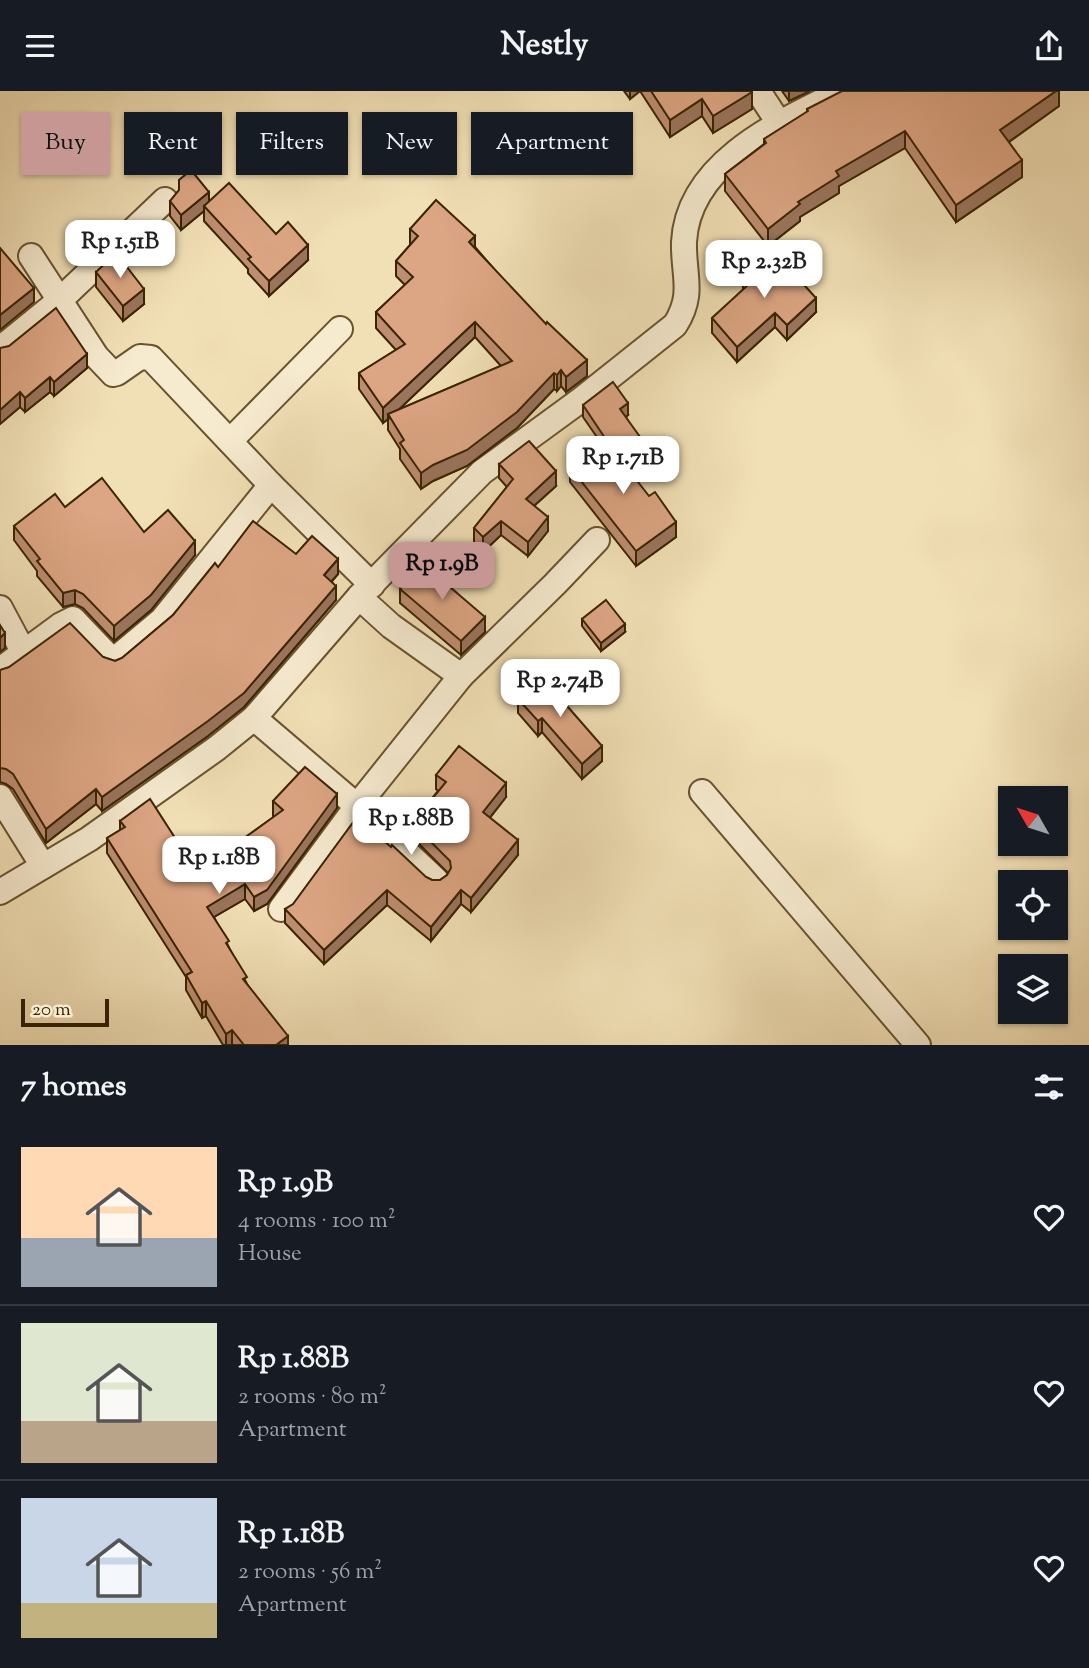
<!DOCTYPE html>
<meta charset="utf-8">
<style>
body{margin:0;font-family:"Sorts Mill Goudy",serif;background:#20242c;color:#f1f3f6;height:100vh;display:flex;flex-direction:column;font-size:26px;white-space:nowrap}
*{box-sizing:border-box;margin:0}
p{font-size:23px;color:#9ea1a6}
.icon{flex:none;width:38px;height:38px;fill:none;stroke:currentColor;stroke-width:2;stroke-linecap:round;stroke-linejoin:round}
.map{position:relative;height:954px;overflow:hidden}
.side{display:flex;flex-direction:column;background:#171b24;flex:1}
.side>*{flex:none}
.guide{position:absolute;left:21px;top:21px;width:700px;height:63px;display:flex;gap:14px}
.needle{width:46px;rotate:309deg}
.tools{position:absolute;left:998px;top:695px;display:grid;gap:14px}
.tools a{display:grid;place-items:center;width:70px;height:70px;border-radius:0px;background:#171b24;box-shadow:0 2px 5px #0004;font-size:35px}
.scale{position:absolute;left:21px;bottom:18px;width:88px;box-sizing:border-box;padding-left:7px;border:4px solid #3a2402;border-top:0;font-size:19px;line-height:24px;white-space:nowrap;color:#3a2402;-webkit-text-stroke:5px #f6eacf;paint-order:stroke}
.price{position:absolute;translate:-50% -60px;padding:0 16px;border-radius:14px;background:#fff;color:#222;font-size:23px;line-height:46px;filter:drop-shadow(0 2px 4px #0008)}
.price::after{content:'';position:absolute;left:50%;top:42px;width:21px;height:16px;margin-left:-10px;background:inherit;clip-path:polygon(0 0,100% 0,50% 100%)}
.price.active{background:#c59692;color:#111}
ul{padding:0;list-style:none}
li{display:flex;align-items:center;gap:21px;height:175px;padding:0 21px}
li+li{border-top:2px solid #363941}
li span{display:grid;place-items:center;flex:none;width:196px;height:140px;border-radius:0px;color:#555}
li>.icon{margin-inline-start:auto}
span .icon{width:84px;height:84px;fill:#fffc;stroke-width:1}
li b{font-size:30px}
h2{display:flex;justify-content:space-between;align-items:center;height:84px;padding:0 21px;font-size:30px}
.pill{padding:0 24px;border-radius:0px;background:#171b24;box-shadow:0 2px 5px #0004;font-size:24px;line-height:63px}
.pill.active{background:#c59692;color:#111}
header{display:flex;justify-content:space-between;align-items:center;height:91px;padding:0 21px;background:#171b24;font-size:32px;font-weight:800}
.map>svg:first-child{display:block}
.lines{fill:none;stroke-linecap:round;stroke-linejoin:round}
.minor-casing{stroke:#68532f;stroke-width:28}
.minor{stroke:#f6eacf;stroke-width:24}
.wall{fill:#bd8e71;stroke:#3a2402;stroke-width:2;fill-rule:evenodd}
.shaded-wall{fill:#9a745c;stroke:#3a2402;stroke-width:2}
.building{fill:#dca583;stroke:#3a2402;stroke-width:2}
</style>
<header><svg class="icon" aria-label="menu" viewBox="0 0 24 24"><path d="M4 6h16M4 12h16M4 18h16"/></svg>Nestly<svg class="icon" aria-label="share" viewBox="0 0 24 24"><path d="M12 15V3M7 8l5-5 5 5M5 13v7h14v-7"/></svg></header>
<div class="map">
<svg width="1089" height="954" viewBox="0 0 1089 954">
<rect width="100%" height="100%" fill="#f1dfb5"/>
<filter id="stains"><feTurbulence type="fractalNoise" baseFrequency=".00286" numOctaves="4"/><feColorMatrix values="0 0 0 0 .2 0 0 0 0 .09 0 0 0 0 .02 0 0 0 .5 -.17"/></filter>
<radialGradient id="worn" r=".72"><stop offset=".6" stop-color="#630" stop-opacity="0"/><stop offset="1" stop-color="#630" stop-opacity=".3"/></radialGradient>
<g class="lines">
<g class="minor-casing">
<g id="minor">
<polyline points="758,0 779,32"/>
<polyline points="31,165 96,265 113,283 117,282 140,266 151,267 271,394 372,494"/>
<polyline points="0,258 60,209 165,109"/>
<polyline points="230,350 340,238"/>
<polyline points="359,506 391,535 461,585"/>
<polyline points="0,517 24,562"/>
<polyline points="0,579 61,534 73,528 113,570 162,529 271,394"/>
<polyline points="254,627 357,715 436,789"/>
<polyline points="702,701 918,954"/>
<polyline points="0,706 43,775"/>
<path d="M0 801 89 748 217 657 254 627 359 506 482 381 582 308 675 234C695 203 683 184 684 151 688 71 782 30 843 0"/>
<polyline points="281,818 357,715 461,585 555,493 597,449"/>
</g>
</g>
<use href="#minor" class="minor"/>
</g>
<g class="wall">
<polygon points="624,0 752,0 752,18 713,42 702,25 670,46 640,0 630,8"/>
<polygon points="782,0 810,0 789,10"/>
<polygon points="1059,0 1059,15 1009,51 1022,86 956,131 905,57 839,95 839,102 800,126 800,130 768,155 725,100 725,83 764,53 764,48 807,21 807,18"/>
<polygon points="170,110 209,111 276,143 308,169 269,205 248,182 248,178 204,130 204,120 181,139 170,125"/>
<path d="M410 138 475 156 587 285 566 301 561 295 557 300 554 298 517 337 467 375 433 390 421 398 400 368V358L388 339V328L383 332 359 298V282L396 259 376 237V221L405 194 396 185V170L410 154ZM475 246 501 275 398 319Z"/>
<polygon points="96,181 144,213 123,230 96,196"/>
<polygon points="743,187 816,221 787,249 775,236 737,271 712,242 712,227 743,199"/>
<polygon points="0,257 87,277 54,305 50,301 25,321 20,316 0,333"/>
<polygon points="583,314 628,324 626,326 643,361 625,375 676,446 636,475 570,391 570,376 601,352 583,326"/>
<polygon points="499,373 556,395 534,415 548,440 528,465 501,444 483,461 474,452 474,437 507,396 499,387"/>
<polygon points="65,416 144,441 195,464 151,519 114,550 83,517 75,513 63,516 37,485 37,480 14,449 14,435"/>
<polygon points="296,463 338,483 332,490 336,509 244,616 208,645 102,720 96,713 46,752 13,698 6,693 0,691 0,579 103,566 115,570 122,567 173,524 218,476"/>
<polygon points="400,498 485,541 461,564 400,512"/>
<polygon points="582,528 625,541 601,560 582,535"/>
<polygon points="518,608 563,610 602,670 582,688 542,641 538,645 518,622"/>
<polygon points="436,684 506,706 490,727 518,764 471,821 461,813 431,850 387,814 324,873 285,832 285,818 426,786 432,789 440,789 447,784 448,782 412,746 412,732 438,700 436,698"/>
<polygon points="273,710 337,717 267,813 254,820 245,808 214,826 247,893 288,954 223,954 206,925 202,927 186,899 186,886 107,762 107,747 120,739 120,730 197,781 274,726 273,725"/>
</g>
<g class="shaded-wall">
<polygon points="630,0 640,0 630,8"/>
<polygon points="789,0 810,0 789,10"/>
<polygon points="1056,0 1059,0 1059,15 1000,57 1000,39"/>
<polygon points="752,1 752,18 713,42 713,25"/>
<polygon points="702,8 702,25 670,46 670,29"/>
<polygon points="905,40 905,57 839,95 839,102 800,126 800,130 768,155 768,138 798,111 836,80"/>
<polygon points="1022,69 1022,86 956,131 956,114"/>
<polygon points="209,101 209,116 204,115 204,120 181,139 181,124"/>
<polygon points="475,145 475,161 469,151"/>
<polygon points="308,154 308,169 269,205 269,190"/>
<polygon points="34,197 34,211 0,239 0,224"/>
<polygon points="144,198 144,213 123,230 123,215"/>
<polygon points="816,207 816,221 787,249 787,234"/>
<polygon points="775,222 775,236 737,271 737,256"/>
<polygon points="475,231 475,246 390,327 388,323 388,328 383,332 383,317"/>
<polygon points="87,263 87,277 54,305 54,291"/>
<polygon points="587,269 587,285 566,301 566,286"/>
<polygon points="561,279 561,295 557,300 557,284"/>
<polygon points="554,282 554,298 517,337 467,375 433,390 421,398 421,382"/>
<polygon points="50,286 50,301 25,321 25,307"/>
<polygon points="20,301 20,316 0,333 0,319"/>
<polygon points="628,312 628,324 620,330 620,318"/>
<polygon points="643,350 643,361 619,379 619,368"/>
<polygon points="556,380 556,395 526,422 526,408"/>
<polygon points="548,426 548,440 528,465 528,451"/>
<polygon points="501,430 501,444 483,461 483,446"/>
<polygon points="676,431 676,446 636,475 636,460"/>
<polygon points="195,450 195,464 151,519 114,550 114,535"/>
<polygon points="338,468 338,483 324,499 324,484"/>
<polygon points="336,495 336,509 244,616 208,645 102,720 102,706"/>
<polygon points="75,499 75,513 63,516 63,502"/>
<polygon points="485,526 485,541 461,564 461,550"/>
<polygon points="625,533 625,541 601,560 601,552"/>
<polygon points="5,542 5,557 0,561 0,547"/>
<polygon points="542,627 542,641 538,645 538,630"/>
<polygon points="602,655 602,670 582,688 582,673"/>
<polygon points="506,692 506,706 483,735 483,721"/>
<polygon points="96,698 96,713 46,752 46,738"/>
<polygon points="337,703 337,717 267,813 254,820 254,806"/>
<polygon points="518,749 518,764 471,821 471,807"/>
<polygon points="245,793 245,808 207,830 207,816"/>
<polygon points="387,799 387,814 324,873 324,859"/>
<polygon points="461,799 461,813 431,850 431,836"/>
<polygon points="206,910 206,925 202,927 202,912"/>
<polygon points="232,939 232,954 226,954 226,943"/>
<polygon points="288,945 288,954 276,954"/>
</g>
<g class="building">
<polygon points="651,0 752,0 752,1 713,25 702,8 670,29"/>
<polygon points="842,0 1056,0 1000,39 1022,69 956,114 905,40 836,80 839,85 798,111 800,113 768,138 725,83 766,52 764,48 808,20 807,18"/>
<polygon points="191,79 209,101 181,124 170,110 179,99 179,89"/>
<polygon points="229,92 276,143 288,131 308,154 269,190 248,168 251,166 204,115"/>
<polygon points="436,109 475,145 469,151 546,233 547,231 587,269 566,286 561,279 557,284 554,282 517,321 467,359 433,374 421,382 400,352 404,349 388,323 512,270 475,231 383,317 359,282 405,253 376,221 413,186 396,170 418,145 410,138"/>
<polygon points="0,157 34,197 0,224"/>
<polygon points="772,159 816,207 787,234 775,222 737,256 712,227 749,193 743,187"/>
<polygon points="116,162 144,198 123,215 96,181"/>
<polygon points="56,217 87,263 54,291 50,286 25,307 20,301 0,319 0,257 9,255"/>
<polygon points="613,291 628,312 620,318 643,350 619,368 583,314"/>
<polygon points="605,349 649,405 655,401 676,431 636,460 570,376"/>
<polygon points="529,350 556,380 526,408 548,426 528,451 501,430 483,446 474,437 513,388 499,373"/>
<polygon points="102,387 144,441 168,419 195,450 151,504 114,535 83,503 75,499 63,502 37,470 40,468 14,435 55,403 65,416"/>
<polygon points="253,430 296,463 312,445 338,468 324,484 336,495 244,602 208,630 102,706 96,698 46,738 13,683 6,678 0,677 0,579 9,576 70,532 103,566 115,570 122,567 173,524 215,472 218,476"/>
<polygon points="422,472 485,526 461,550 400,498"/>
<polygon points="606,509 625,533 601,552 582,528"/>
<polygon points="0,534 5,542 0,547"/>
<polygon points="543,585 563,607 561,608 602,655 582,673 542,627 538,630 518,608"/>
<polygon points="459,655 506,692 483,721 518,749 471,807 461,799 431,836 387,799 324,859 285,818 293,813 357,726 391,756 392,754 426,786 432,789 440,789 447,784 451,777 450,770 412,732 446,691 436,684"/>
<polygon points="305,676 337,703 267,799 254,806 245,793 207,816 229,850 226,852 247,886 243,888 288,945 276,954 244,954 232,939 226,943 206,910 202,912 186,884 192,881 107,747 125,736 120,730 150,708 197,781 283,719 273,710"/>
</g>
<rect width="100%" height="100%" filter="url(#stains)"/>
<rect width="100%" height="100%" fill="url(#worn)"/>
</svg>
<div class="tools">
<a><svg class="needle" viewBox="-14 -14 28 28"><path d="M0-13l5 13h-10z" fill="#e53935"/><path d="M0 13l5-13h-10z" fill="#9ea1a6"/></svg></a>
<a><svg class="icon" aria-label="locate" viewBox="0 0 24 24"><circle cx="12" cy="12" r="6"/><path d="M12 2v4M12 18v4M2 12h4M18 12h4"/></svg></a>
<a><svg class="icon" aria-label="layers" viewBox="0 0 24 24"><path d="M12 4l9 5-9 5-9-5zM3 14l9 5 9-5"/></svg></a>
</div>
<div class="scale">20 m</div>
<b class="price" style="left:120px;top:189px">Rp 1.51B</b>
<b class="price" style="left:764px;top:209px">Rp 2.32B</b>
<b class="price" style="left:623px;top:405px">Rp 1.71B</b>
<b class="price active" style="left:442px;top:511px">Rp 1.9B</b>
<b class="price" style="left:560px;top:628px">Rp 2.74B</b>
<b class="price" style="left:411px;top:766px">Rp 1.88B</b>
<b class="price" style="left:219px;top:805px">Rp 1.18B</b>
<div class="guide">
<a class="pill active">Buy</a>
<a class="pill">Rent</a>
<a class="pill">Filters</a>
<a class="pill">New</a>
<a class="pill">Apartment</a>
</div>
</div>
<section class="side">
<h2>7 homes<svg class="icon" aria-label="filters" viewBox="0 0 24 24"><path d="M4 7h16M4 17h16"/><circle cx="9" cy="7" r="2"/><circle cx="15" cy="17" r="2"/></svg></h2>
<ul>
<li><span style="background:linear-gradient(#ffd9b3 65%,#9aa5b1 0)"><svg class="icon" aria-label="home" viewBox="0 0 24 24"><path d="M3 11l9-7 9 7M6 9v11h12V9"/></svg></span><div><b>Rp 1.9B</b><p>4 rooms · 100 m²</p><p>House</p></div><svg class="icon" aria-label="heart" viewBox="0 0 24 24"><path d="M12 20l-8-8c-3-5 5-10 8-4 3-6 11-1 8 4z"/></svg></li>
<li><span style="background:linear-gradient(#dfe7d0 70%,#b9a48a 0)"><svg class="icon" aria-label="home" viewBox="0 0 24 24"><path d="M3 11l9-7 9 7M6 9v11h12V9"/></svg></span><div><b>Rp 1.88B</b><p>2 rooms · 80 m²</p><p>Apartment</p></div><svg class="icon" aria-label="heart" viewBox="0 0 24 24"><path d="M12 20l-8-8c-3-5 5-10 8-4 3-6 11-1 8 4z"/></svg></li>
<li><span style="background:linear-gradient(#c9d6e8 75%,#c2b280 0)"><svg class="icon" aria-label="home" viewBox="0 0 24 24"><path d="M3 11l9-7 9 7M6 9v11h12V9"/></svg></span><div><b>Rp 1.18B</b><p>2 rooms · 56 m²</p><p>Apartment</p></div><svg class="icon" aria-label="heart" viewBox="0 0 24 24"><path d="M12 20l-8-8c-3-5 5-10 8-4 3-6 11-1 8 4z"/></svg></li>
</ul>
</section>
